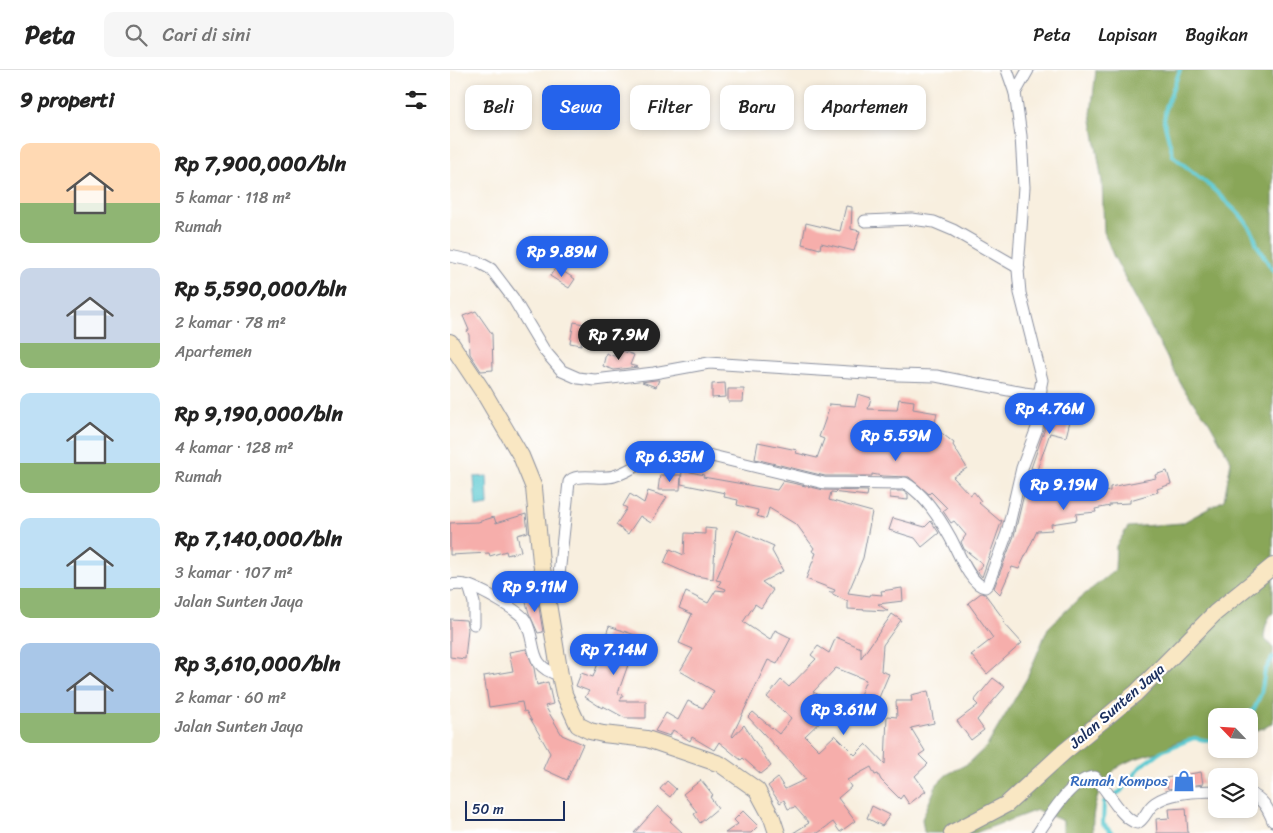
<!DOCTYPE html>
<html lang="id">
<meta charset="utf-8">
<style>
body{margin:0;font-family:Sriracha,sans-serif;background:#f6f6f6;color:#222;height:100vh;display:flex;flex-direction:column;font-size:19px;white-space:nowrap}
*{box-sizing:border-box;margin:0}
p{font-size:16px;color:#767676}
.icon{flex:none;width:28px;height:28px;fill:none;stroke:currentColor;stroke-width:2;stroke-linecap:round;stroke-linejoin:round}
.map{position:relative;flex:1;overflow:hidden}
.side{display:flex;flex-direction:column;background:#fff;width:450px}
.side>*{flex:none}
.top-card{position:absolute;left:15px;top:15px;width:475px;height:45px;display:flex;gap:10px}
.needle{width:32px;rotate:295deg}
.controls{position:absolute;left:758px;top:638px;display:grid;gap:10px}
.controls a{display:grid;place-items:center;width:50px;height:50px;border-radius:10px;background:#fff;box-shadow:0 2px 8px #0003;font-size:25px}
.scale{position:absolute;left:15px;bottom:12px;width:100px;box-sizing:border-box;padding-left:5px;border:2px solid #1b2f5e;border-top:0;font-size:14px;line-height:18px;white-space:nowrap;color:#1b2f5e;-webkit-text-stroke:4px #fff;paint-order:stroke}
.price{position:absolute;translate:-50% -42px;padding:0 11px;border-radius:18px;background:#2563eb;color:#fff;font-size:16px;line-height:32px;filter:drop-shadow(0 1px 2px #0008)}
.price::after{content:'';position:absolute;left:50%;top:30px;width:15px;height:11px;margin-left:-8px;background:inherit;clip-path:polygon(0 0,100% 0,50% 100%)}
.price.active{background:#222;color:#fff}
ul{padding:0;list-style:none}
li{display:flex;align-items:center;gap:15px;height:125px;padding:0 20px}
li span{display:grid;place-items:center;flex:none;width:140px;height:100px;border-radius:10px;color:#555}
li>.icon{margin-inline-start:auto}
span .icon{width:60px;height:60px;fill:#fffc;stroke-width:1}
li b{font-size:21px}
h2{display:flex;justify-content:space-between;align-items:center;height:60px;padding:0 20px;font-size:21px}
.chip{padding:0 18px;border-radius:10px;background:#fff;box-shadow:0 2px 8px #0003;font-size:18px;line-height:45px}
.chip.active{background:#2563eb;color:#fff}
header{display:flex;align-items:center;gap:30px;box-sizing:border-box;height:70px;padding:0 25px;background:#fff;border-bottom:1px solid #e0e0e0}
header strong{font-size:24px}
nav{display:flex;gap:28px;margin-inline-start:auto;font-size:18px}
.search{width:350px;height:45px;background:#f6f6f6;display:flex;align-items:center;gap:12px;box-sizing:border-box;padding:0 18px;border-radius:10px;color:#767676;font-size:19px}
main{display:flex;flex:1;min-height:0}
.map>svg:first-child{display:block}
.forest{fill:#89a659;stroke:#526a5c}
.water{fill:#5dcad2;stroke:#3c7c98}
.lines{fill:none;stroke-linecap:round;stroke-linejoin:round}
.stream{stroke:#5dcad2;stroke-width:4}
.building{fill:#f6aeab}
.minor-casing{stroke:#8a8f9e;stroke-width:13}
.secondary-casing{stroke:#8a8f9e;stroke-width:18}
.minor{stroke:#fff;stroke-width:11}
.secondary{stroke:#f9e7c3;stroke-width:16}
.labels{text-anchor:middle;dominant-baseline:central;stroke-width:4.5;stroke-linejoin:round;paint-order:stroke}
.street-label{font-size:15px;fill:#1b2f5e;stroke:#fff}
.shop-label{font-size:15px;fill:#366cbe;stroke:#fff;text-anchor:end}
</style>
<header>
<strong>Peta</strong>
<div class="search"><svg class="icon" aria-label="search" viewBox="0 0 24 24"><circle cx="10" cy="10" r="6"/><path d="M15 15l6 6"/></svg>Cari di sini</div>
<nav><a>Peta</a><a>Lapisan</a><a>Bagikan</a></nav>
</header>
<main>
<section class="side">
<h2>9 properti<svg class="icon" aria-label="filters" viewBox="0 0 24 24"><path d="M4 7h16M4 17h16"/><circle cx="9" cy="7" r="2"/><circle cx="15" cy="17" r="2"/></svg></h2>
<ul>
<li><span style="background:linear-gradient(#ffd9b3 60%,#8fb573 0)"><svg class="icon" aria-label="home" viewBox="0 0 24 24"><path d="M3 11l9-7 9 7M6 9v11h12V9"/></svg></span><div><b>Rp 7,900,000/bln</b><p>5 kamar · 118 m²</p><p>Rumah</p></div></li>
<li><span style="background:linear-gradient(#c9d6e8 75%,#8fb573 0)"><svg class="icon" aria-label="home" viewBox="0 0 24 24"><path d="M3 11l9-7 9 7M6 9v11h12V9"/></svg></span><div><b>Rp 5,590,000/bln</b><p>2 kamar · 78 m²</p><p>Apartemen</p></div></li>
<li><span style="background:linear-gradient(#bfe0f5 70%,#8fb573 0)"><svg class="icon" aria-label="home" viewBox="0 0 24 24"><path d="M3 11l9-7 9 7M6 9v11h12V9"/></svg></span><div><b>Rp 9,190,000/bln</b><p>4 kamar · 128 m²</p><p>Rumah</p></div></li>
<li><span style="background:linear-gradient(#bfe0f5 70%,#8fb573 0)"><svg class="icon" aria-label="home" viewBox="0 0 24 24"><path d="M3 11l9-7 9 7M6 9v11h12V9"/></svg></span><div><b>Rp 7,140,000/bln</b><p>3 kamar · 107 m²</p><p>Jalan Sunten Jaya</p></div></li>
<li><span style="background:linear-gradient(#a9c7e8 70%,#8fb573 0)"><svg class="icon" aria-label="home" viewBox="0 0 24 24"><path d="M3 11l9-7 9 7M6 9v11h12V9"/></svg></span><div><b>Rp 3,610,000/bln</b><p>2 kamar · 60 m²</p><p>Jalan Sunten Jaya</p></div></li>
</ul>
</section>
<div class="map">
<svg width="823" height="763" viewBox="0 0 823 763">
<rect width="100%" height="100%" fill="#fff"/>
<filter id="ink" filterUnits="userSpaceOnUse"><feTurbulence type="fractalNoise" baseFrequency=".02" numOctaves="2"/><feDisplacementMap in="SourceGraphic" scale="10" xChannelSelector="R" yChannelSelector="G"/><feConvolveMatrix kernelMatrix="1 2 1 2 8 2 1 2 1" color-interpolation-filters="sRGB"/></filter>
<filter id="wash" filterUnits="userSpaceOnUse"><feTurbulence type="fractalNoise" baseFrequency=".0096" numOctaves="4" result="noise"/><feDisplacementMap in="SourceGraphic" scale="20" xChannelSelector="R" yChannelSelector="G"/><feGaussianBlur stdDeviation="1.12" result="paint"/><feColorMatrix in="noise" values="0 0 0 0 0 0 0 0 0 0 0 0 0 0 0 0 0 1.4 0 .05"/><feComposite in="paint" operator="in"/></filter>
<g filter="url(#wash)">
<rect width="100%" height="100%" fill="#f8efdf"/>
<path class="forest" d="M646 0H823V543C816 549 815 559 814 568L823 578V653L814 658 799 662V646H766V672C751 669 735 667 721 675 718 677 715 680 711 681 698 685 680 689 668 697 649 712 641 740 643 763H613V751L587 740 525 763H476L474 762 472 749 487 714 496 705 519 693 537 676 577 608 598 558 625 532 665 500 666 476 678 457 732 453 774 430 781 391 759 352 734 320 663 185 654 162 652 112 641 44Z"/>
<polygon class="water" points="37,406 38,435 26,437 24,407"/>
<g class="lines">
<g class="stream">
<polyline points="730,0 716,37 714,51 723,86 761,117 792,147 803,163 807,175 823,201"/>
<polyline points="797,646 804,639 811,624 815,601 823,587"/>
<polyline points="662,763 653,754 654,732 671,721 692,695 712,681 744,668 766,672"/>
</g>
</g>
<g id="blocks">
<g class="building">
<polygon points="396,136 402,137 401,159 410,161 404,181 371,173 370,179 352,174 356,153 390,161"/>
<polygon points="106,197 125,209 119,218 100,206"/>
<polygon points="26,241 42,264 43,300 31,301 20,284 19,265 17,261 19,260 13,246"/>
<polygon points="124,252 134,254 131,275 120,273"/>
<polygon points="170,280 184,285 180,295 188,297 164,300 153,296 156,283 167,287"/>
<polygon points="209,310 206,317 192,312 205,310"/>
<polygon points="275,313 276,327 262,328 262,314"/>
<polygon points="278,319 294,319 293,332 278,332"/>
<polygon points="408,324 421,328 418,339 447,340 449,329 464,331 463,339 487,343 484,357 504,373 503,375 517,398 503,407 520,425 524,422 531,431 529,433 550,451 552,450 532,507 527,501 533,494 514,479 511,472 516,465 504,451 501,453 493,441 497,438 481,422 479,424 459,407 432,406 422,404 422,406 375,406 305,389 308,372 347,380 346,383 367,388 374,369 369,367 378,342 379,334 405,336"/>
<polygon points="596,342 604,344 604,347 620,351 616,367 600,363 587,400 581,398 594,361"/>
<polygon points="232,400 254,405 253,407 327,420 333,411 374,420 418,421 417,426 381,422 379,430 422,442 413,488 398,523 420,526 421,524 432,525 431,521 452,518 453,531 428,534 438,541 398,539 398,532 379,522 384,522 385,520 356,509 366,483 362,481 364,478 347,455 319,438 316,449 307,446 308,440 287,435 288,430 274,427 275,423 231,414"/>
<polygon points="717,401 721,414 707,419 708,422 680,430 680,433 660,434 660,436 645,439 646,442 626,444 627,450 601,454 602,460 587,461 569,499 562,497 550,524 544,518 564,466 576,416 590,416 590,408 620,407 622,427 660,421 660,417 706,408 705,405"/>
<polygon points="210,405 231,405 230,420 208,420"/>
<polygon points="198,421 217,427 201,453 190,446 178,464 166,455 177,438 173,436 180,424 194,433"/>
<polygon points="440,421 453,421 458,424 458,430 440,428"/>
<polygon points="76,444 78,462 67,465 71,481 57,485 56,481 40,486 39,483 0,485 0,453 28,452 44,447 46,453"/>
<polygon points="443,448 475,457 481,451 489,463 472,477 465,468 439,460"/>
<polygon points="255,458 266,459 263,509 241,505 214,493 220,479 234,485 235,463 255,464"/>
<polygon points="287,460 324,476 322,481 333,501 312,512 323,520 311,538 305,534 293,552 320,570 325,560 341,568 327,594 318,590 282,666 283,667 294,655 321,696 311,704 293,688 291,690 269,672 264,680 242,667 240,671 223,660 220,666 205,661 216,643 228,650 238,631 253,638 264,621 230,601 243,579 229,573 242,544 229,538 236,522 258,533 266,520 275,521 276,519 268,516 271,511 266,510"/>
<polygon points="531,523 535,524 555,551 553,552 572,573 537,604 521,585 543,568 518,533"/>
<polygon points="87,526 93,562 88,563 79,543 75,529"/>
<polygon points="442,544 451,550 433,575 431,601 439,604 422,644 405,637 416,610 386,598 363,622 392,636 386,650 376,646 355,666 369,680 385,665 405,685 416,674 435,694 437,646 447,647 446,631 462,631 461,625 478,621 484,653 461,658 475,681 469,685 478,694 465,706 476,721 459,734 453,725 450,729 431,710 428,704 425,705 421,697 397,710 401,717 388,728 405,751 390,762 383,752 368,763 343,763 359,753 345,737 338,739 334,730 330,733 318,716 328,708 335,719 356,709 298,647 303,642 329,664 341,648 317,627 331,610 339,617 366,589 361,585 368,576 379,583 386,567 411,578 411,588"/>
<polygon points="0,549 16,550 18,559 15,589 0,587"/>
<polygon points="159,556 191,567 187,579 184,578 168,623 173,625 170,631 196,631 196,648 175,648 153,636 152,638 135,627 139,621 126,616 131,603 143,607 157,569 155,568"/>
<polygon points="76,579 84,598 87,615 98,612 103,634 95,636 112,665 133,674 117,710 93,699 100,683 76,641 74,642 72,632 39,637 34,606 63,601 59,582"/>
<polygon points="543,608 555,617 527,650 534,660 521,670 507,651 528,635 524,631"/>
<polygon points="751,702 753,714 718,719 716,708"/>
<polygon points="251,710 263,725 260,727 268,738 250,753 244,744 247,742 233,724"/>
<polygon points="217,711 226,719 220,727 210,719"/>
<polygon points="208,736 222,749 220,751 233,763 184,763"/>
<polygon points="422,736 440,745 432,756 417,748"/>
<polygon points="736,738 738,763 707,763 706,749 720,748 719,739"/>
<polygon points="293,741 308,756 301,763 275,763 288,754 284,750"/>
</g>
</g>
</g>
<g filter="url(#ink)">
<use href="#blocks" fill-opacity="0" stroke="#8a8f9e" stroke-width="1"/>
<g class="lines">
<g class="minor-casing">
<g id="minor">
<polyline points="565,23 578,0"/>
<polyline points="415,151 462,149 484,152 503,160 569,198"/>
<polyline points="0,186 28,192 41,199 63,228 94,280 112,301 128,308 145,310 204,303 259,293 447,305 486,306 574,323 589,325 592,310 570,223 568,200 574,117 571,66 565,23 557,0"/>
<path d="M0 515C6 514 13 514 19 516 30 519 70 541 75 550 88 573 76 597 110 605"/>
<polyline points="19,516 24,533 24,554"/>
<path d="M96 528 105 517 109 505 119 412C125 402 152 410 164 406 191 398 203 378 233 379L374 413 450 414 455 413C473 423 490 449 500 467 507 479 520 515 535 517L538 514 557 463 572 398 587 358 591 319"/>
<path d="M799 723C812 728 818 738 823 751"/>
<path d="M588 763C600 746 622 707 645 707 657 719 672 750 687 753 695 750 697 738 705 733 721 721 747 722 766 721"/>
</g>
</g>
<g class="secondary-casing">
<g id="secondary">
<polyline points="0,272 34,323 71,386 84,418 91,492 110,605 114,624 128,655 140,661 153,664 197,669 270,694 307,720 322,748 327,763"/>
<polyline points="502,763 557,734 614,682 686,623 765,543 823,496"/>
</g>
</g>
<use href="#minor" class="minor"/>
<use href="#secondary" class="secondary"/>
</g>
</g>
<defs>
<g id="shop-bare" transform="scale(1.725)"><path d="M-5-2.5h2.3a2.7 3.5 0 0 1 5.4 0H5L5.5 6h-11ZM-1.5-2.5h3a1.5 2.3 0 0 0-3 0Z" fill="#3f7fe0" stroke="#fff" stroke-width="2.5" paint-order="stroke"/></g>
</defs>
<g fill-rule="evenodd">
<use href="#shop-bare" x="734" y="711"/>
</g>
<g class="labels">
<g class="street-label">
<text transform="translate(667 636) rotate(-41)">Jalan Sunten Jaya</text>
</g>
<g class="shop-label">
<text x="718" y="711">Rumah Kompos</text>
</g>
</g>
</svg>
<div class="controls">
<a><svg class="needle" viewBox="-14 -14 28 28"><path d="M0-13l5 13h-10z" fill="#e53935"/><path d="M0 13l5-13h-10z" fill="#767676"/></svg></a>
<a><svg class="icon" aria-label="layers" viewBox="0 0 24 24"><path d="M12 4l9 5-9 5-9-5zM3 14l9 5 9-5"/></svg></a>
</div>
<div class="scale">50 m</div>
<b class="price" style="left:112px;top:208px">Rp 9.89M</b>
<b class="price active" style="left:169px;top:291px">Rp 7.9M</b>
<b class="price" style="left:600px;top:365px">Rp 4.76M</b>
<b class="price" style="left:446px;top:392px">Rp 5.59M</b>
<b class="price" style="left:220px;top:413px">Rp 6.35M</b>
<b class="price" style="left:614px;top:441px">Rp 9.19M</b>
<b class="price" style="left:85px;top:543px">Rp 9.11M</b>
<b class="price" style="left:164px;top:606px">Rp 7.14M</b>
<b class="price" style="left:394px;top:666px">Rp 3.61M</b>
<div class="top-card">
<a class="chip">Beli</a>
<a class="chip active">Sewa</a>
<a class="chip">Filter</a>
<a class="chip">Baru</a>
<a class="chip">Apartemen</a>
</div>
</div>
</main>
